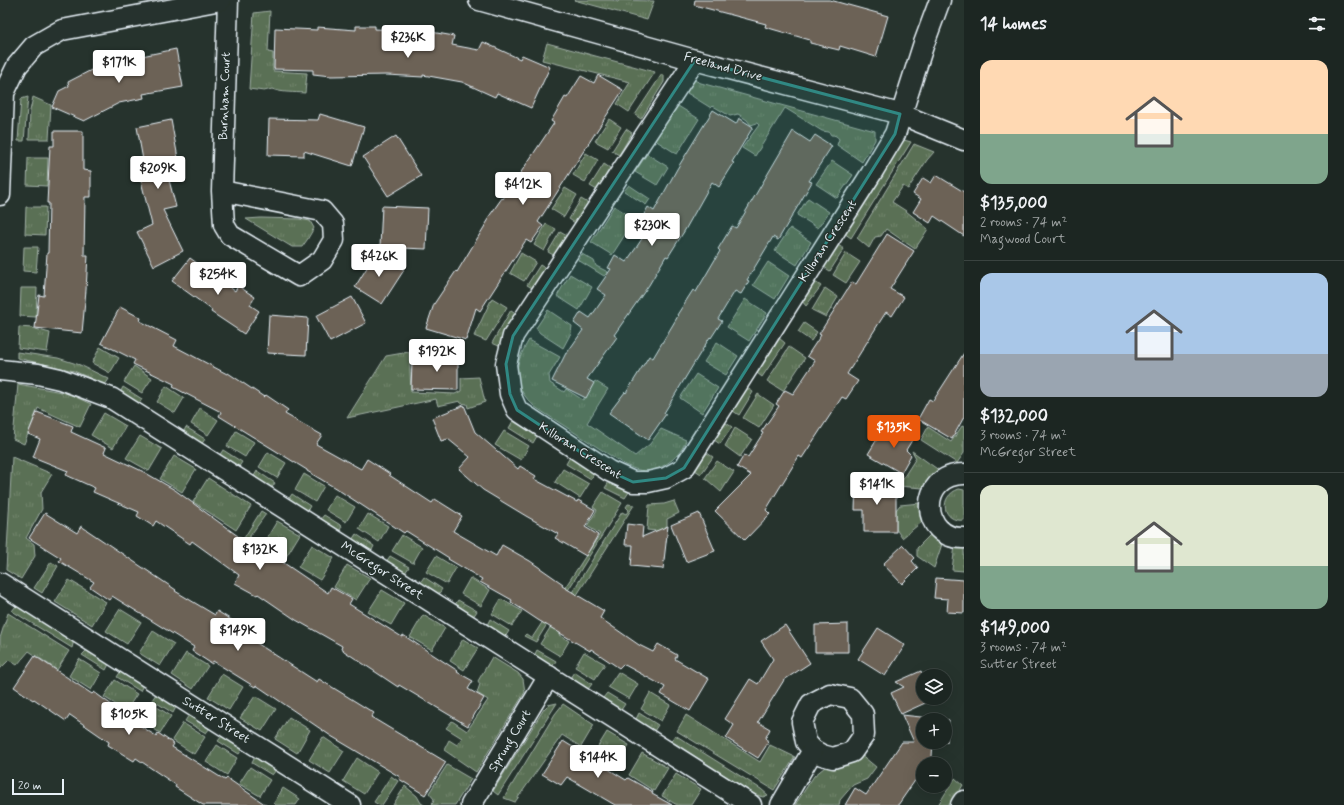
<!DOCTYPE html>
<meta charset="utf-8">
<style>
body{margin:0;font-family:Mynerve,sans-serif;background:#252e2a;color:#f1f3f6;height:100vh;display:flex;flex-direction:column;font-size:15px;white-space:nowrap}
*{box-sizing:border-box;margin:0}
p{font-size:13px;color:#a0a5a5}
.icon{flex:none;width:22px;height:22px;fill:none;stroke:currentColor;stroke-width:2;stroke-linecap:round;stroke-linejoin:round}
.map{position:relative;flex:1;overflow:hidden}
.drawer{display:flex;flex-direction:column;background:#1c2622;width:380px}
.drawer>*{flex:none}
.fabs{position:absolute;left:916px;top:669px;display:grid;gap:8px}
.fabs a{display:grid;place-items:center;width:36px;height:36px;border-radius:50%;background:#1c2622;box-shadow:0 4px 16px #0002,0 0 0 1px #3a4340;font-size:20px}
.scale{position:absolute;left:12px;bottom:10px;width:52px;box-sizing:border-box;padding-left:4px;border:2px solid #e8f1f8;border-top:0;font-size:11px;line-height:14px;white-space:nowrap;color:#e8f1f8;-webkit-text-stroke:3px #26332d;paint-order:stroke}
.price{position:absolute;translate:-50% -34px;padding:0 9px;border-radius:4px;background:#fff;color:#222;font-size:13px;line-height:26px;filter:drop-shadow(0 1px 2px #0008)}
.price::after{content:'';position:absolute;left:50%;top:24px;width:12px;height:9px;margin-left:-6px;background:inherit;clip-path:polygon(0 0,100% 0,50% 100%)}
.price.on{background:#ea580c;color:#fff}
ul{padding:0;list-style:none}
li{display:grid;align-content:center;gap:8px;height:212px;padding:0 16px}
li+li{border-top:1px solid #3a4340}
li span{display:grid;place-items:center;height:124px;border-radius:12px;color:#555}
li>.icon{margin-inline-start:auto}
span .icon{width:72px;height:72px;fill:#fffc;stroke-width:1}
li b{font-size:17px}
h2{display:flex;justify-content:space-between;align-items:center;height:48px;padding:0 16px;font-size:17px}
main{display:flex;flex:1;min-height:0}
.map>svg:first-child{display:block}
.grass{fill:url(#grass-tufts);stroke:#a1b0a6}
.building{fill:#6c6256;stroke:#e8f1f8}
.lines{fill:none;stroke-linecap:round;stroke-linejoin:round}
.street-casing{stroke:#e8f1f8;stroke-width:23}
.secondary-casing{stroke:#e8f1f8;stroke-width:25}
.street{stroke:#26332d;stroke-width:20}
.secondary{stroke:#26332d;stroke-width:22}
.marked{fill:#308883;fill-opacity:0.2;stroke:#308883;stroke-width:3;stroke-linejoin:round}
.labels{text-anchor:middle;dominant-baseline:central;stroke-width:3;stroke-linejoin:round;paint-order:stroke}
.street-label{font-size:13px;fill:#e8f1f8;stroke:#26332d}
</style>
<main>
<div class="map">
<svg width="964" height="805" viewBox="0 0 964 805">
<defs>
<pattern id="grass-tufts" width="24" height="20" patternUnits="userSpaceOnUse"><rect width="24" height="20" fill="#5a7054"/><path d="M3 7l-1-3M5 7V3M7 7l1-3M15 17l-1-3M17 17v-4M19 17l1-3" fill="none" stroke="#72856d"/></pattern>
</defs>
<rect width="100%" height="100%" fill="#26332d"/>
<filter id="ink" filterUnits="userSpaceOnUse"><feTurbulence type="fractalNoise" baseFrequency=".025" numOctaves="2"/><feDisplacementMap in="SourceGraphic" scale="8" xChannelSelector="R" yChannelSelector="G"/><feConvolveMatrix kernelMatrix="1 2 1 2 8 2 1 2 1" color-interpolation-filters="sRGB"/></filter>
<g filter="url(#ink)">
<g class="grass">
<polygon points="574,0 612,0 618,2 619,0 654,1 647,20"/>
<path d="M270 11 268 52 273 53V71L307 73 305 93C294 92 282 93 272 89L264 91 249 89 254 13Z"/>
<polygon points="547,43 655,72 629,112 617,104 630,82 542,60"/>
<polygon points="662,74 664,76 664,82 641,119 635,115"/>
<path d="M694 80 701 83 875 131V140L862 162 837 145 839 139C837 136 835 135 831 135L829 132 822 131 785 108 755 156 742 148 759 125 757 123 751 125 747 120 738 114 730 116 713 106 711 108 687 93 688 89Z"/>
<polygon points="28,97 24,141 18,141 21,99"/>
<polygon points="33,97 51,105 49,139 29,139 30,111"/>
<polygon points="678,106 699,119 677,154 655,140"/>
<polygon points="609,119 621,127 608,148 595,141"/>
<polygon points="626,129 632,133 619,155 612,151"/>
<polygon points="904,140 911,142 851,238 844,233 898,148"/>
<polygon points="914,144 934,152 927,160 908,189 903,186 892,202 906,211 928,229 915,249 886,229 881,236 875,237 869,248 857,238"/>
<polygon points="586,153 598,160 585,182 573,175"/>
<polygon points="647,154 668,167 657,185 635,172"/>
<polygon points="28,158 48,158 47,186 27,185"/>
<polygon points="832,161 853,175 837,198 816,184"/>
<polygon points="604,164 610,168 597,190 590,186"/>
<polygon points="629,185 650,199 646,205 624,191"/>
<polygon points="565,188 577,195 564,217 551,209"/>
<polygon points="808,198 829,212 818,228 797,215"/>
<polygon points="581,199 588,203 575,223 569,219"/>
<polygon points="614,206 635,219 612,255 591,242"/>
<polygon points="26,207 46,207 45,235 25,234"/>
<polygon points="261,218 299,219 310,221 314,228 307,240 302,247 292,247 246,219"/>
<polygon points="546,224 556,229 544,251 534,245"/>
<polygon points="790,228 811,242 797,265 775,251"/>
<polygon points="560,232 567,236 555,256 548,252"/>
<polygon points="838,245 844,249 830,271 824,267"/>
<polygon points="24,247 38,247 36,272 23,271"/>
<polygon points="521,253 536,262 524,281 510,273"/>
<polygon points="846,253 860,262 846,283 833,275"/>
<polygon points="582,254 594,261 596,266 608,272 604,276 578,260"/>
<polygon points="768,262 789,276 775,299 753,285"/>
<polygon points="540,265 546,269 534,289 527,285"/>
<polygon points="570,274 592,287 579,310 557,296"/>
<polygon points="815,282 821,286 806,306 802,301"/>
<polygon points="21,288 37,288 36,317 20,316"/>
<polygon points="825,288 838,297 826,317 812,310"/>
<polygon points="492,298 507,307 486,341 474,336"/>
<polygon points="745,299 767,313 749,341 727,327"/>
<polygon points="511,310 517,314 499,346 492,343"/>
<polygon points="548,310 572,326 571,333 563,348 540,333 536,328"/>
<polygon points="804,323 817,332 811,341 798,332"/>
<polygon points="19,327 32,328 50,333 47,352 18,348"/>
<polygon points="779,338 785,343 762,377 757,373"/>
<path d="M529 340 560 357 549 375 550 383 564 392 566 389 583 400 595 381 608 389 587 423 635 456 650 444 661 429 686 440C681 456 663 470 646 471 639 471 632 468 625 465L535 407C511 385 513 366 529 340Z"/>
<polygon points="717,342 738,356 726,375 704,362"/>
<polygon points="100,347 119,358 110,373 92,363"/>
<polygon points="789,347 805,358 783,391 767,381"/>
<polygon points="17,352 58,358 80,365 109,379 105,385 74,371 17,358"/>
<polygon points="409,352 411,392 455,394 461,391 461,378 479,377 485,402 468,408 467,404 460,403 460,401 438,406 436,399 347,418 386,356"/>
<polygon points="134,366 152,378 142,393 124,382"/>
<polygon points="696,374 718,388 702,413 680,398"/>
<polygon points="18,384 67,393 91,404 80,427 38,408 24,444 13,439"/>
<polygon points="166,386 184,398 175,413 157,402"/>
<polygon points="123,387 142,399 138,405 120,393"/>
<polygon points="747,388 753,392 739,415 733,411"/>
<polygon points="758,394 774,405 759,428 743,418"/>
<polygon points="200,408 218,420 208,435 191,424"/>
<polygon points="104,413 126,426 113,448 91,435"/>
<polygon points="513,421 537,436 533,443 509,428"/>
<polygon points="726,423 732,427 720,444 714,440"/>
<polygon points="962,426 964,427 964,453 957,463 921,440 928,427 951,442"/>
<polygon points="186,427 205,439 201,445 183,433"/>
<polygon points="735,428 752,439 740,457 725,446"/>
<polygon points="236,431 254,442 245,457 227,446"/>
<polygon points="504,431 529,446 521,460 495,445"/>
<polygon points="140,436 162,449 149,471 126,458"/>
<polygon points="223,450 242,462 238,468 219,456"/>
<polygon points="912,451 940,471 928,480 923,488 898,486 916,458"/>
<polygon points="268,452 286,463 277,478 259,467"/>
<polygon points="707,453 713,457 701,474 695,470"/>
<polygon points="174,456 196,469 182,492 160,479"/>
<polygon points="12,457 52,474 41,492 42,509 26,538 34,544 35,556 21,579 6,570"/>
<polygon points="570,457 595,472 591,479 566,464"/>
<polygon points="717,461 734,472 721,492 705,478"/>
<polygon points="563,469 589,484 580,498 555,482"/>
<polygon points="257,471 275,483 271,489 253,478"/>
<polygon points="304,474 324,486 315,502 295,490"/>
<polygon points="208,478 251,506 236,530 193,502"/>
<polygon points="609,482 629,492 625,498 605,488"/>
<path d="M959 489 964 490V520C942 523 938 496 959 489Z"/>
<polygon points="603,492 622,503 536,642 524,636 526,634 532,638 600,534 587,526 597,510 593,507"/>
<polygon points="292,494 310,506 307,511 288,500"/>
<polygon points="335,495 355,507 346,522 326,510"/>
<polygon points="674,501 679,513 667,519 667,532 647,530 649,505 664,504"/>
<polygon points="920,503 920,513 923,521 902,538 896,529 896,510 900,505"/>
<polygon points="628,504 634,505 568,609 572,613 559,635 569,641 560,656 540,644 622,512 626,514 629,510 626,507"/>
<polygon points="261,511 266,514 247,540 244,538"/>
<polygon points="368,514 388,526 379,542 359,529"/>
<polygon points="324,515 342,526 339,532 320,520"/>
<polygon points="277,521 300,534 286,557 264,543"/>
<polygon points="356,534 374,546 371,552 352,540"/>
<polygon points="931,534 943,541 934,568 917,556 917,548"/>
<polygon points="402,535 422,547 413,563 392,551"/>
<polygon points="312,545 334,558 320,580 298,567"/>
<polygon points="955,545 964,545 964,571 952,570"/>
<polygon points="390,556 409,567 405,573 386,562"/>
<polygon points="436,556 456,568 447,584 426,572"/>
<polygon points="51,562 58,566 42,593 34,588"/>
<polygon points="347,565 370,578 356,600 334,587"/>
<polygon points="424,577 442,589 438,595 420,583"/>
<polygon points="470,578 490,590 481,606 461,594"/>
<polygon points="69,580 106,602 92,625 55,602"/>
<polygon points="382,590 404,603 391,625 368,612"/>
<polygon points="501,599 522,611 512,626 492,614"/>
<polygon points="458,600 477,611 473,617 455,605"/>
<polygon points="16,606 74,640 72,648 12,611"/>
<polygon points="120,609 141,622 127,644 106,631"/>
<polygon points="8,613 69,651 57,670 29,651 17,665 9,660 0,669 0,638"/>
<polygon points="423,615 445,628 432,650 410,637"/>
<polygon points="490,619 509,631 505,637 487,625"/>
<polygon points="153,631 174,644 160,666 139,653"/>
<polygon points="463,639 478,648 464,670 450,661"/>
<polygon points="87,650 109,664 106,670 82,655"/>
<polygon points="537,650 556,661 552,667 534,656"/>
<polygon points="584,652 605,664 595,679 575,667"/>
<polygon points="186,653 208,666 193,689 172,675"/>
<polygon points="492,657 518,673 523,679 525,692 476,772 444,750 449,740 457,745 462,738 446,728 452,721 467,731 488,700 477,693 480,684 478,681"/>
<polygon points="79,659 101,673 91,690 69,676"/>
<polygon points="121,671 143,685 140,691 117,677"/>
<polygon points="574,672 592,684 588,689 570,678"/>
<polygon points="618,672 638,684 629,699 608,687"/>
<polygon points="222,674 243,687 229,710 208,697"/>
<polygon points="115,680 137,694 126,711 104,697"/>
<polygon points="607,693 625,704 621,710 603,698"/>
<polygon points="650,693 670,705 661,721 641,709"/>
<polygon points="156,694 176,707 173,713 152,700"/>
<polygon points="255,696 276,709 262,731 240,718"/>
<polygon points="151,703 171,716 160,733 140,720"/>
<polygon points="557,703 498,795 493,791 544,709 548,705"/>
<polygon points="563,704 594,725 581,747 562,735 515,802 504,798 555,714"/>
<polygon points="639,713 658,725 654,731 636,719"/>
<polygon points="189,715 210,728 206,733 185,721"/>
<polygon points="686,715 760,762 770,745 795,757 774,790 677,731"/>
<polygon points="289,717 310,730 297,753 275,739"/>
<polygon points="183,723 205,737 194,754 172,740"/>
<polygon points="607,732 629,745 616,767 594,753"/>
<polygon points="675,735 761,789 768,795 763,797 756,795 671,741"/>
<polygon points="222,736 243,748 239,754 218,741"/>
<polygon points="323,737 344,751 330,773 309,760"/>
<polygon points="217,745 237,758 227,775 206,762"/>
<polygon points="642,753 668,768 654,791 629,775"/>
<polygon points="859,753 876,767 867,779 853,785 840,800 839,805 795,805 814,776 825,767 845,762"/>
<polygon points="255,757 276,770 272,775 252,763"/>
<polygon points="357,758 378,772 364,794 343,781"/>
<polygon points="447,765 471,779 455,805 431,805 433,803 434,799 429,793"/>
<polygon points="250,767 270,780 260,796 239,784"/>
<polygon points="676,774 701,789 691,805 677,805 662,796"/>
<polygon points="391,776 398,781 382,805 379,805 374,802"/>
<polygon points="955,778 963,785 951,805 938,805"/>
<polygon points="405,786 417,796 421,803 424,805 393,805"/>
<polygon points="283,788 300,799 296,805 276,805 274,803"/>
</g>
<g class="building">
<polygon points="695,0 830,0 888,16 876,57 840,46 839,50 810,43 810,40 765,27 766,24 694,5"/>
<polygon points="356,26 375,26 375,29 431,32 454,36 452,45 479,50 483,42 520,59 522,55 550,67 531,108 497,93 495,97 462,82 423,75 423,77 387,75 331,76 313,74 313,70 274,69 275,28 317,30 317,27 356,30"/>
<polygon points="176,49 183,87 143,94 144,98 119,103 84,121 52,107 59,91 69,86 68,82 103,64"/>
<polygon points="598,75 623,90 538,222 543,226 531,243 526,240 480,311 476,308 466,340 426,328 434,304 456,271 457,272 489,219 488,218 502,198 503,199 554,123 551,121 565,97 567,98 581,76 594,83"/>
<polygon points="713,110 736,124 739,118 753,127 732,162 734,163 719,187 712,182 685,230 668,257 666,256 649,285 614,335 617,337 587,379 594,383 586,398 552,381 566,353 567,353 583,330 574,323 581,312 590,318 606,295 597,289 611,269 608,268 615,255 626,262 636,248 650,226 641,220 648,207 654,211 677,169"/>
<polygon points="320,114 364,127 352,166 304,151 304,156 268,155 269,119 318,120"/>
<polygon points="171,120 178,158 164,161 176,207 163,210 183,251 154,266 137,232 152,225 139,173 145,171 137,127"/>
<polygon points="54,131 83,131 83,170 91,171 91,197 85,197 84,255 88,255 86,290 82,333 35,328 39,295 44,296 47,253 48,253 49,203 47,203 50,146 54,146"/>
<polygon points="793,131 810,142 815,135 832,146 809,181 812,182 778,240 773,237 747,280 749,281 741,294 735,291 718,319 722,321 711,338 710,337 664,413 666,414 648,440 609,413 625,392 626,393 649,356 653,358 678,316 677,315 693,290 696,292 720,251 718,249 732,226 736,228"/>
<polygon points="396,136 421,176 388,196 363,157"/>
<polygon points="936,175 964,192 964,236 934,216 930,223 913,212 921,199 913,194 923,178 931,183"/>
<polygon points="382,206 428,208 426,249 380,247"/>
<polygon points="887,234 914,251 890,289 904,297 892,316 886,312 847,374 858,381 846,399 842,397 802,458 799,456 766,510 770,514 745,540 715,511 751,475 737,467 744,455 748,457 763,433 761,432 779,406 776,404 785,390 793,394 815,361 807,356 821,335 819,334 852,282 856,284"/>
<polygon points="376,253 404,270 382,304 355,287"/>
<polygon points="190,258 235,291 238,286 255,297 250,305 259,311 244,334 211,312 212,310 172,281"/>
<polygon points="352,297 366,323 330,342 316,316"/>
<polygon points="120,307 141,318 140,321 177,340 174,346 227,374 228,373 264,397 266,395 288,410 285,414 322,435 316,444 361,469 367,459 390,474 389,475 432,503 435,499 462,516 453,531 496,556 502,545 530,561 563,584 562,586 604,611 600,618 639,645 653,652 658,644 677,655 675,659 709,679 690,711 661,694 665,687 623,664 619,668 591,649 590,651 538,620 511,602 512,600 480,582 482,579 448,559 449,558 406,531 404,533 337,489 307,471 307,470 219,416 221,412 173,387 174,384 133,364 135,360 101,343"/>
<polygon points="269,315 308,318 306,355 267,353"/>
<polygon points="430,353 461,354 458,363 458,390 411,389 412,362 429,363"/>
<polygon points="964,353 964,417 952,439 918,419 929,399 933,401"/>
<polygon points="464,405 475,432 518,469 520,466 536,476 534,479 577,502 578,500 595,510 585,527 598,535 586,556 555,538 558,534 526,516 483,490 459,469 470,457 448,439 441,441 432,418"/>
<polygon points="37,412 73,426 71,432 106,448 104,453 144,472 175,490 257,550 260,545 279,556 278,559 328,593 331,587 352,599 349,604 402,637 403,635 458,671 457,672 473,681 468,689 484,698 468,726 399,685 398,687 341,649 342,646 296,620 258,594 257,595 235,583 239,575 192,541 190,544 156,521 153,526 137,516 139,512 93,492 95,488 66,475 68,471 33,457 40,439 28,434"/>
<polygon points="903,425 917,432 906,450 911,455 901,473 868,454 879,436 893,443"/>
<polygon points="856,483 896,484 896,532 864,532 864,510 855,510"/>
<polygon points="45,513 77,533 81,526 176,590 175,591 215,615 217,611 241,626 238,631 317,682 319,679 374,713 371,717 446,762 425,795 399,779 400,777 331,736 256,685 255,687 213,661 212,664 192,651 194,647 112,596 109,600 90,587 94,582 59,561 61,558 29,538"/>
<polygon points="699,513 715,551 686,562 671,525"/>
<polygon points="627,524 643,526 642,537 668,526 663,569 631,566 633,545 625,545"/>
<polygon points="903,545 915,558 912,561 918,568 902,584 883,564"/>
<polygon points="936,578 964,580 964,613 947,612 948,599 934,598"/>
<polygon points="848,624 848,652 815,652 815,625"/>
<polygon points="785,625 810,663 784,680 758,722 770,729 766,737 768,743 758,758 726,738 734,725 725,719 750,679 758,684 773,659 761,641"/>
<polygon points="878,628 905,645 885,676 858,659"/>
<polygon points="35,656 92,694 94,692 120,711 119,712 156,736 158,733 174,744 172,747 225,780 227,778 266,805 203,805 175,787 176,785 136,758 134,761 108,745 109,742 70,715 66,721 34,699 33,700 14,687"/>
<polygon points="921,671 923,676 923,698 934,699 901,714 891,693 904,687 896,682"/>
<polygon points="902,715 949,720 947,742 945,742 945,720 923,720 923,742 933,742 932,756 926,764 923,764 923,769 898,805 845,805 855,788 866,795 902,742 914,742"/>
<polygon points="563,741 626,780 628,778 653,792 652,794 672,805 615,805 567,777 561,785 542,774"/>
</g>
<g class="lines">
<g class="street-casing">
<g id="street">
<polyline points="479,0 691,59 900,114 964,140"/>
<polyline points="695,60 513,336 506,364 510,394 517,410 609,471 633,482 648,482 666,478 684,468 871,174 895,134 923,46 940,0"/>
<polyline points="222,191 322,211 333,224 334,240 322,260 299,276 230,235 224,225 222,191 228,0"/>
<polyline points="0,195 4,93 17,66 34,46 62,30 221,0"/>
<polyline points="0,370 38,374 60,379 111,398 751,805"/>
<path d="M964 474C917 474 920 540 964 538"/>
<polyline points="0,583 350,805"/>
<polygon points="830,694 850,698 863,714 864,735 852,752 833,758 822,755 813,750 806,742 802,722 811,704"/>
<polyline points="471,805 549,676"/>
<polyline points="781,805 813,750"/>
</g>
</g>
<g class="secondary-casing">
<polyline id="secondary" points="962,805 964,802"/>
</g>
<use href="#street" class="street"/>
<use href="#secondary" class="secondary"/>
</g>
</g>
<path class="marked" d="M695 60 900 114 895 134 684 468 666 478 633 482 609 471 517 410 510 394 506 364 513 336Z"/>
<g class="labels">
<g class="street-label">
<text transform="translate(723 67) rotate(15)">Freeland Drive</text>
<text transform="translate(225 96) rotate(-88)">Burnham Court</text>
<text transform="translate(828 241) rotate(-57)">Killoran Crescent</text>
<text transform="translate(580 451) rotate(32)">Killoran Crescent</text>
<text transform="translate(382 571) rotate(33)">McGregor Street</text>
<text transform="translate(216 720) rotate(32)">Sutter Street</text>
<text transform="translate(510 741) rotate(-59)">Sprung Court</text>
</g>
</g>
</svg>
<div class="fabs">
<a><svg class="icon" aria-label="layers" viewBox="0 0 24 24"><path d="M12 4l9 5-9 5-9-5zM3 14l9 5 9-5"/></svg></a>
<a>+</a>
<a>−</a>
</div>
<div class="scale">20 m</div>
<b class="price" style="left:408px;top:59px">$236K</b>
<b class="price" style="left:119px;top:84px">$171K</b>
<b class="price" style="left:158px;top:190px">$209K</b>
<b class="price" style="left:523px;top:206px">$412K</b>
<b class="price" style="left:652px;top:247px">$230K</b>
<b class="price" style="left:379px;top:278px">$426K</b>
<b class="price" style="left:218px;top:296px">$254K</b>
<b class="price" style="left:437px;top:373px">$192K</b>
<b class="price on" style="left:894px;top:449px">$135K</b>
<b class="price" style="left:877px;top:506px">$141K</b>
<b class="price" style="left:260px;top:571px">$132K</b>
<b class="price" style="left:238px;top:652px">$149K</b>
<b class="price" style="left:129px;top:736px">$105K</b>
<b class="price" style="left:598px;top:779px">$144K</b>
</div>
<section class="drawer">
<h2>14 homes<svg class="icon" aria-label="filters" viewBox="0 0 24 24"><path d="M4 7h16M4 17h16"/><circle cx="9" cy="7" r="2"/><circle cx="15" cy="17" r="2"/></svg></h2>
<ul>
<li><span style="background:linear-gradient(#ffd9b3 60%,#7fa58c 0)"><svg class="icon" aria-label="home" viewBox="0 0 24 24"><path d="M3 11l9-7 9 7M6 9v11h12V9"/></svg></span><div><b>$135,000</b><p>2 rooms · 74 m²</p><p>Magwood Court</p></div></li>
<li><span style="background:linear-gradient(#a9c7e8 65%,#9aa5b1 0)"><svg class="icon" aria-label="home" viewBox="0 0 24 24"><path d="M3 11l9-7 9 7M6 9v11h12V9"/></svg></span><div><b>$132,000</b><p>3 rooms · 74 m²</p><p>McGregor Street</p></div></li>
<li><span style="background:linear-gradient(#dfe7d0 65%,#7fa58c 0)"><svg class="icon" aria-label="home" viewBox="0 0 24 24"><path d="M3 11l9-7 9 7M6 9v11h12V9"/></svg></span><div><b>$149,000</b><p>3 rooms · 74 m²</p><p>Sutter Street</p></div></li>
</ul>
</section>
</main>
